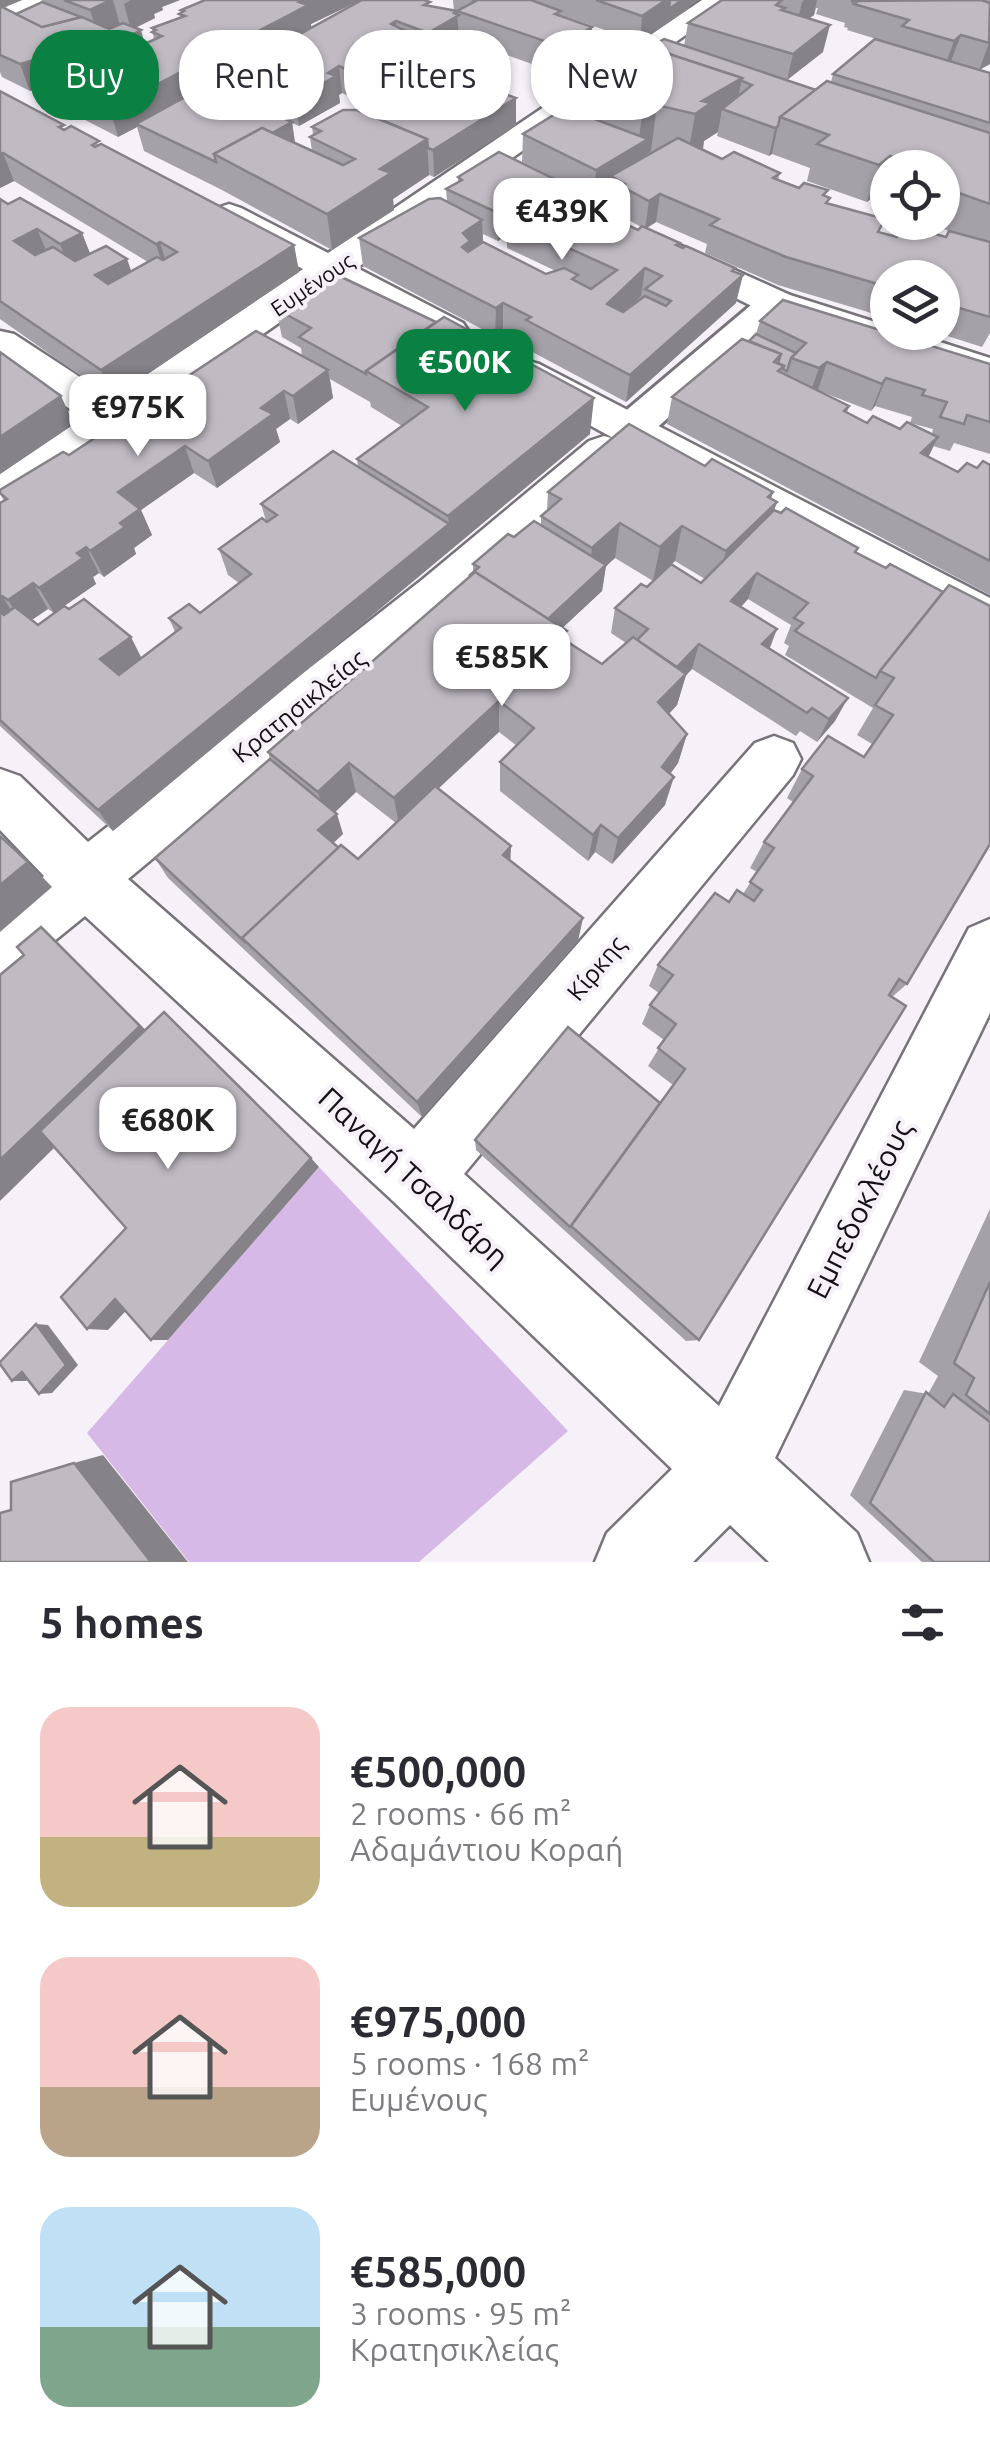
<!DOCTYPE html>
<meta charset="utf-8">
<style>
body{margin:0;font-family:Ubuntu,sans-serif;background:#f2f2f3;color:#2b2b33;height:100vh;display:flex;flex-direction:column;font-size:38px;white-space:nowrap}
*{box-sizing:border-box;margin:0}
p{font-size:32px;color:#7c7c81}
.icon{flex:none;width:55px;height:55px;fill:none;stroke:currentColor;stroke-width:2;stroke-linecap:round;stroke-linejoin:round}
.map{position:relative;height:1562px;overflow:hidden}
.drawer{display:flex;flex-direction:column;background:#fff;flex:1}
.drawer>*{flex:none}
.top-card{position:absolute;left:30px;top:30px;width:930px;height:90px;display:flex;gap:20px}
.buttons{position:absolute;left:870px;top:150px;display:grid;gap:20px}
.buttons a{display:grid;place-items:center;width:90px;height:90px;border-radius:50%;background:#fff;box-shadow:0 2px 8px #0004;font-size:50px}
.price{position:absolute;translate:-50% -85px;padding:0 22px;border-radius:20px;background:#fff;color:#222;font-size:32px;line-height:65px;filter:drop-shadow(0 2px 5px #0008)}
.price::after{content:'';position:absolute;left:50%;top:60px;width:30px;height:22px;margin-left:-15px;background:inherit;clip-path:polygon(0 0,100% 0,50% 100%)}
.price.active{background:#0b8043;color:#fff}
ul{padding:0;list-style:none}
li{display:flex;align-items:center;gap:30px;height:250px;padding:0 40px}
li span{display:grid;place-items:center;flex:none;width:280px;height:200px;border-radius:30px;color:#555}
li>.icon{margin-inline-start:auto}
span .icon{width:120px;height:120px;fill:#fffc;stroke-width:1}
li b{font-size:42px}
h2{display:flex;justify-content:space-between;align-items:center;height:120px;padding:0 40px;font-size:42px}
.tag{padding:0 35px;border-radius:40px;background:#fff;box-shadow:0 2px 8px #0004;font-size:35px;line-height:90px}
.tag.active{background:#0b8043;color:#fff}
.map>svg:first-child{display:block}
.green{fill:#d7b9e8}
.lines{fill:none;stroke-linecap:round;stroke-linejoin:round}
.pedestrian-casing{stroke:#77737a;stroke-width:6}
.minor-casing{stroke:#77737a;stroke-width:5}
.pedestrian{fill:#fff;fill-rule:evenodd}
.minor{fill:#fff;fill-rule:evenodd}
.wall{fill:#a5a1a8;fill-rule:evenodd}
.shaded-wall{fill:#868388}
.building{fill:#c0bbc3;stroke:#868388;stroke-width:2.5;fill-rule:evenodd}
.labels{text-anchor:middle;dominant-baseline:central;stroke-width:8;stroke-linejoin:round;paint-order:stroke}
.far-street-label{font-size:22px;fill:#131114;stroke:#f6f1f9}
.street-label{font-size:25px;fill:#131114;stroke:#f6f1f9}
.near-street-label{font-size:30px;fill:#131114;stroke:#f6f1f9}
</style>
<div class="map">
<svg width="990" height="1562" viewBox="0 0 990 1562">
<rect width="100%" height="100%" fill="#f6f1f9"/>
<polygon class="green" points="319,1167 568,1431 419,1562 189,1562 87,1433"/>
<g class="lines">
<g class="pedestrian-casing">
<polygon id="pedestrian" points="776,292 789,295 794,303 789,311 644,439 630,443 616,439 610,429 616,419 763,295"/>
</g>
<g class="minor-casing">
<g id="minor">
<polygon points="13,0 51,0 47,6 0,25 0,6"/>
<polygon points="702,0 735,0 357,268 463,323 469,332 463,341 449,344 435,341 333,285 16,507 0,512 0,474 83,418 0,361 0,331 14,334 112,398 303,269 217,222 211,215 217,208 229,204 241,208 328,253"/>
<polygon points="675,243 790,295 888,326 888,332 909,332 990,358 990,385 762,311 662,262 657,254 662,246"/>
<polygon points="525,360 539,364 990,598 990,640 973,634 620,442 626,451 619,461 457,605 128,879 414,1129 755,743 774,736 793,743 801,759 793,775 464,1174 719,1406 969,928 990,919 990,1013 775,1458 857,1533 869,1562 769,1562 730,1525 693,1562 595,1562 607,1533 672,1469 393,1201 85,916 21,968 0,977 0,911 44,876 0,830 0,769 20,776 88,842 423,579 589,441 604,436 615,439 511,382 505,373 511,364"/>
</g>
</g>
<use href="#pedestrian" class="pedestrian"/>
<use href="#minor" class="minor"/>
</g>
<g class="wall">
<polygon points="0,0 22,0 3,8 17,14 42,2 42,0 180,0 162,7 163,10 154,14 155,18 135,28 145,44 154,40 152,28 180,17 179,14 182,12 181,10 361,0 311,24 311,28 430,6 454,11 453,0 698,0 689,6 688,9 640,42 561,15 561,16 603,35 601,61 578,77 553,67 549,70 459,38 459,41 430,59 415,54 416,62 387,79 380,79 353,98 342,93 339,95 340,103 299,126 292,123 295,143 312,151 310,137 313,135 312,127 360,111 396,95 400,93 399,88 516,98 516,125 434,177 429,175 393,199 394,210 332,250 222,190 144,151 137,127 118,137 64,109 61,99 54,95 50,85 30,91 2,77 0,72"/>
<path d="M722 0H990V64L979 70 990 73V333L982 347 935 332H942V278H888V318L778 285 705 253 707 244 656 222 647 228 679 247 734 272 736 303 626 402 525 348 526 342 503 331 495 336 363 266 359 238 447 201 446 189 458 183V177L618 210 608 204 610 188 594 198 522 162 523 134 570 110 571 92 625 74 628 72 629 60 684 46 688 23ZM816 8H818L816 14 845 23 844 27 848 28 847 30 896 45 833 74 831 82 816 90 787 80 823 52 808 19 814 15ZM718 132 717 136 769 156 772 154 810 168 807 181 867 202 878 193 888 196V168H942V222H925L949 231 946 237H897L881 232 828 203 826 197 778 180 780 173 722 159 702 150 704 141ZM625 218 641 227 638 230 625 224ZM483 234 498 241 507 235V248L556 271 546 274 483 243Z"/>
<polygon points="0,91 65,129 100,145 294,245 299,272 112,398 0,319 0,199 8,204 82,233 90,254 131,271 148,262 14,181 0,188"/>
<path d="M276 309 590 434 113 831 0 726V503L4 501 0 494V490L302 356 301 348 282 337ZM330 379 370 402 371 407 402 426 357 459 358 467 261 504 266 521 219 549 228 575 239 583 200 613 169 618 175 632 141 658 38 625 32 620 48 609 54 613 96 584 93 577 99 573 104 577 136 554 134 548 152 535 141 510 194 473 217 488 280 442 276 429 290 419 298 424 333 398Z"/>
<path d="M760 321 990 364V454L954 443 950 451 933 446 928 457 958 472 990 465V595L667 424 672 397 749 341 756 334ZM817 390 871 411 875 406 912 417 910 423 933 429 932 434 867 423 847 413 849 406Z"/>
<path d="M705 466 773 492 771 498 777 502 774 510 886 568 890 564 907 984 892 997 699 1340 686 1341 476 1150 475 1140 660 1103 673 1085 648 1066 664 1040 642 1024 650 1005 659 993 649 986 658 965 729 902 743 894 757 872 750 868 764 842 793 802 787 798 802 769 864 757 872 744 857 735 873 708 785 655 789 646 784 643 791 625 748 599 741 607 770 649 835 721 817 742 800 731 796 736 692 669 686 675 677 705 669 714 687 734 678 763 670 774 665 805 612 864 595 852 588 861 500 791V762L517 746 499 732 438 789 510 860 578 941 422 1117 168 878 155 858 270 759 268 752 469 577 473 572V564L514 537 541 525V516L547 511 548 492ZM615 558 653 581 675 561 705 579 701 583 647 587 615 608 611 633 626 643 602 664 566 641 562 628 602 591 606 566ZM356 792 396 823 358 859 333 843 343 834 335 812Z"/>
<polygon points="990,1209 990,1562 922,1562 850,1495 904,1390 928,1394 938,1376 919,1362"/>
</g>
<g class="shaded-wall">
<polygon points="0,0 22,0 0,9"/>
<polygon points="111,0 113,0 120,25 98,36 90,10"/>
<polygon points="131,0 180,0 162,7 163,10 154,14 155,18 131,30 124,4"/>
<polygon points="303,0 361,0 311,24 312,32 136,124 137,127 118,137 110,109"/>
<polygon points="666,0 698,0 689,6 688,9 640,42 642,16"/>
<polygon points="804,0 817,0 814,15 796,28 802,2"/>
<polygon points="457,11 459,41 430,59 428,33"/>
<polygon points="396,21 398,45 414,35 416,62 387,79 385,52 391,24"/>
<polygon points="830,25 823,52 787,80 793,54"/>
<polygon points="592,27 591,42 603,35 601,61 578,77 580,50 587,30"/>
<polygon points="141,30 148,57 146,52 138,47 141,60 142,76 103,62 121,40"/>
<polygon points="961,35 951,61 944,68 954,41"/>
<polygon points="554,41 553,67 549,70 550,43"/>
<polygon points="990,42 990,64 979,70 989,43"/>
<polygon points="378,54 380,81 353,98 350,71"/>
<polygon points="44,57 47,64 43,62 45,69 44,68 50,85 30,91 20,64"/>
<polygon points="339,66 342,93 339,95 340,103 299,126 295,99 328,73"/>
<polygon points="742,78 735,114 722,109 718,132 704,141 703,149 687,160 695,114 702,101"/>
<polygon points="250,81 255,108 227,93"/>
<polygon points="516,98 516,125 434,177 433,150"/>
<polygon points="657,105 651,151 646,155 644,166 611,176 610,188 594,198 596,170 638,144 642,117"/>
<polygon points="292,122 296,150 223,159"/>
<polygon points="778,126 772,154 769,156 775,128"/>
<polygon points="427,139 429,175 393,199 394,210 332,250 327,214 380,169"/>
<polygon points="3,153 14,181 0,188 0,155"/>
<polygon points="890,156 878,193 867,202 879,165"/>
<polygon points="660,194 656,222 645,229 649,201"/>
<polygon points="514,204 514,224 507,220 507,235 498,241 498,213"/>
<polygon points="482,220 483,248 462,275 463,233"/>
<polygon points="37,229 49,257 26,269 14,241"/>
<polygon points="82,233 93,261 71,272 60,244"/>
<polygon points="160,242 168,270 165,272 156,244"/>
<polygon points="294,245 299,272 112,398 101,370"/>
<polygon points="127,259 137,287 105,303 95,275"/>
<polygon points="645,268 641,296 604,332 607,304"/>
<polygon points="735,268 731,286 743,275 736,303 626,402 630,375"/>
<polygon points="503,303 503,331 495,336 496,308"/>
<polygon points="827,362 818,390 809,396 819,368"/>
<polygon points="328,370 333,398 298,424 293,396"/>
<polygon points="886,378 875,406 871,411 882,384"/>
<polygon points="284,391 290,419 276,429 280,442 217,488 208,461 261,408"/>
<polygon points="61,396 74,424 0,474 0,437"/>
<polygon points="594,398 590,434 113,831 98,810 449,524 448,516"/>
<polygon points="938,437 925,464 921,453"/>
<polygon points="185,446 194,473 141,510 152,535 134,548 136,554 104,577 90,551 120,523 118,492"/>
<polygon points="773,492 767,511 777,502 765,536 716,585 726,551"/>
<polygon points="620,523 615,558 606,566 602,591 540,649 542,624 588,581 592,548"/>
<polygon points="682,526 675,561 653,581 660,547"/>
<polygon points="86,547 99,573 93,577 96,584 54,613 39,588"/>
<polygon points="757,573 748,599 723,626 731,601"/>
<polygon points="33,583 48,609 24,625 8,600"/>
<polygon points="2,596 19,622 0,617 0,598"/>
<polygon points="777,629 768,653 762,644"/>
<polygon points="131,637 143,661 114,683 100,659"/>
<polygon points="699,644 692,669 686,675 677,705 651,733 658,702 673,671"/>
<polygon points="848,698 835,721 817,742 829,719"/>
<polygon points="499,701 499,732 399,825 394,798"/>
<polygon points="687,734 678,763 654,796 662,767"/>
<polygon points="349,763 356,792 327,820 318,792"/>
<polygon points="674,777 665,805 612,864 618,838"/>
<polygon points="337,814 343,834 325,851 318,830"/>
<polygon points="601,825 595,852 588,861 593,835"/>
<polygon points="511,846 510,872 503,855"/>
<polygon points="28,862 52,887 0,932 0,885"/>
<polygon points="583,918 578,941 422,1117 417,1102"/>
<polygon points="41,927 160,1044 0,1201 0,1160"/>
<polygon points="311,1158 319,1167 168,1340 151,1340"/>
<polygon points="115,1299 134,1302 108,1330 87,1329"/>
<polygon points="36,1324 48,1325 78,1365 52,1393 39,1394"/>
<polygon points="22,1372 35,1372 26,1381 12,1381"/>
<polygon points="103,1455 188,1562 151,1562 74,1463"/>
</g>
<g class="building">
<polygon points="64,0 111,0 90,10"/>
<polygon points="205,0 303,0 299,2 308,5 110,109 55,82 63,79 44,68 50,66 43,62 49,59 44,57 20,64 0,55 0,8 2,7 42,27 82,17 109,29 123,23 141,30 121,40 135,49 103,62 120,65 146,52 138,47 162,36 152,32 156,30 152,28 185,16 179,14 184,11 181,10"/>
<polygon points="362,0 424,0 430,2 424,5 457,11 454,13 459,15 428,33 396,21 391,24 414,35 385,52 374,53 378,54 350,71 339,66 328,73 336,76 295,99 250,81 227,93 292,122 272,133 262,128 214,154 216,162 136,124"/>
<polygon points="472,0 531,0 561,11 555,14 592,27 587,30 603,35 580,50 554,41 550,43 457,11 476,1"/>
<polygon points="596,0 666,0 642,16"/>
<polygon points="670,0 682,0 669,9"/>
<polygon points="722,0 782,0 776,5 785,8 781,10 830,25 793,54 688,23"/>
<polygon points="981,0 990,3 989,43 961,35 954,41 902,26 909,20 854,4 857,2 851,1"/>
<polygon points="42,2 81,17 42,27 16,14"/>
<polygon points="664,39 816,90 780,117 778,126 775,128 722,109 752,85 742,81 742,78 660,51 640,64 629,60"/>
<polygon points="875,39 990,73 990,123 833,74"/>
<polygon points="660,51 742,78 702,101 711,103 695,114 657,105 642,117 571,92 606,69 625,74"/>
<polygon points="434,68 516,98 433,150 428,148 427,139 360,111 391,93 396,95 405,90 399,88"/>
<polygon points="827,81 990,133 990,204 942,187 942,168 926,168 890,156 879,165 817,144 829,135 780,117"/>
<polygon points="0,91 64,125 59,127 64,130 71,126 99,141 92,145 95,147 101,144 294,245 101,370 0,301 0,199 8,204 20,198 82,233 60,244 37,229 14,241 35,255 53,247 75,261 106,246 127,259 95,275 108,284 157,257 163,260 177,252 160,242 156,244 3,153 0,155"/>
<polygon points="565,108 648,139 596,170 523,134"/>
<polygon points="343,110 357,110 427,139 380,169 391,173 327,214 214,154 262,128 343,165 355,159 310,137 321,131 312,127"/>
<polygon points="678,138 722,159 734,152 780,173 773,178 799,188 804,183 828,190 823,195 830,198 826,203 885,219 878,232 897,237 903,225 946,237 949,231 990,242 990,317 942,303 942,278 888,278 888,287 786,257 710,225 719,219 660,194 649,201 621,186 625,184 611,176"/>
<path d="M499 152 626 214 617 220 638 230 642 226 680 243 676 245 683 248 686 246 735 268 732 271 743 275 630 375 526 320 531 317 503 303 496 308 359 238 429 199 440 198 482 220 463 233 470 241 462 247 468 252 483 242 546 274 564 268 578 275 572 279 591 289 617 270 507 220 526 208 514 204 498 213 446 189 462 180 458 177ZM645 268 662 276 645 289 671 301 666 306 645 296 623 312 607 304Z"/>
<polygon points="333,273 436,322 366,371 366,374 299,337 311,328 276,309"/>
<polygon points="783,300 990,364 990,422 967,415 964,424 940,417 947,402 922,395 925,390 886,378 882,384 827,362 819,368 791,358 806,343 760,321"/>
<polygon points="444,317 594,398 448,516 357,459 428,407 366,371"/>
<polygon points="256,331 328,370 293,396 284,391 261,408 273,414 208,461 185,446 118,492 140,509 120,523 125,527 90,551 86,547 77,553 83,558 39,588 33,583 8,600 2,596 0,598 0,503 7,499 0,493 0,490 63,452 69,455"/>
<polygon points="756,334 796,353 791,358 787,371 783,369 784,366 778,363 781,354 749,341"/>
<polygon points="742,339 781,354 774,362 784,366 778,371 849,406 844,411 867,423 873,416 900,429 907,422 938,437 921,453 958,472 967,463 977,468 983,461 990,465 990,561 672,397"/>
<polygon points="0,352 61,396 0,437"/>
<polygon points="629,424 705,466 712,459 773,492 768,497 777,502 726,551 682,526 660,547 620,523 592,548 541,516 561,499 548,492"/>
<polygon points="333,451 449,524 98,810 0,720 0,612 4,615 15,607 38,625 64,606 69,609 84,599 131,637 100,659 119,675 181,628 169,618 189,604 200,613 251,574 219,549 262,518 267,522 277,515 261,504"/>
<polygon points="786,508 858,548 855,552 886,568 890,564 943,592 880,671 876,678 795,631 803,623 794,618 808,603 757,573 731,601 777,629 762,644 848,698 829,719 812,708 807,713 699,644 677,667 637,640 648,629 615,608 641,584 647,587 671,564 701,583 774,510 781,513"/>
<polygon points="534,521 606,565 548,619 475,572 469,576 479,567 473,564 508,534 514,537"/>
<polygon points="475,572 567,631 560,637 602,664 633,637 686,674 658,702 687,734 662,767 674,777 618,838 601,825 593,835 500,762 534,728 499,701 394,798 349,763 318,792 268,752"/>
<polygon points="949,585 990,606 990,844 907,984 899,979 889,995 906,1006 699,1340 571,1226 685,1069 658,1048 676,1024 650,1005 673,975 658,965 715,893 729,902 737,890 754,901 762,890 750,882 774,848 764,842 813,776 802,769 828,736 864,757 893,715 875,705 894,678 880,671"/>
<polygon points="270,759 337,814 318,830 339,848 242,938 246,943 155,858"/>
<polygon points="435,786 511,846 503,855 583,918 417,1102 242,938 341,845 358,859"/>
<polygon points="0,836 28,862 0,885"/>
<polygon points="41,927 140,1026 0,1160 0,975 24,955 17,947"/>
<polygon points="164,1012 311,1158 151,1340 115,1299 87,1329 61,1297 126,1228 40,1131"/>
<polygon points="568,1027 660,1103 570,1227 475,1140"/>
<polygon points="990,1282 990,1414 966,1395 974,1378 954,1363"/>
<polygon points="36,1324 66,1365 39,1394 22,1372 12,1381 0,1364 0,1362"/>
<polygon points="926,1392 944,1407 953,1394 990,1422 990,1562 934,1562 870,1503"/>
<polygon points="74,1463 151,1562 0,1562 0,1513 11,1510 11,1482"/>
</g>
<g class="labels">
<g class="far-street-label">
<text transform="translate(312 284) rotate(-34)">Ευμένους</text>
</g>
<g class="street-label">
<text transform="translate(299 706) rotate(-39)">Κρατησικλείας</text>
<text transform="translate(596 968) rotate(-50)">Κίρκης</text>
</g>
<g class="near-street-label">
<text transform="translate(414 1177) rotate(43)">Παναγή Τσαλδάρη</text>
<text transform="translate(859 1209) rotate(-63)">Εμπεδοκλέους</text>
</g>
</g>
</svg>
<div class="buttons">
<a><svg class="icon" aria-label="locate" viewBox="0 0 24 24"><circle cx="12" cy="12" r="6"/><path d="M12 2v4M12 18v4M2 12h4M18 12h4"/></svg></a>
<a><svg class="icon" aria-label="layers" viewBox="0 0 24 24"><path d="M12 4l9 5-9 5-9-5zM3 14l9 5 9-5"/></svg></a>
</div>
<b class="price" style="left:562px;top:263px">€439K</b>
<b class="price active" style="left:465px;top:414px">€500K</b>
<b class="price" style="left:138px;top:459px">€975K</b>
<b class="price" style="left:502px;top:709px">€585K</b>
<b class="price" style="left:168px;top:1172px">€680K</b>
<div class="top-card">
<a class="tag active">Buy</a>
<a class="tag">Rent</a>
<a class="tag">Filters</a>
<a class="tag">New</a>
</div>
</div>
<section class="drawer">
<h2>5 homes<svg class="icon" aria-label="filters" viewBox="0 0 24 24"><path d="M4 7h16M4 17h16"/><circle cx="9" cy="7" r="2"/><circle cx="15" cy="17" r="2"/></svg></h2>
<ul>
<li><span style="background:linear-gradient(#f6c9c9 65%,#c2b280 0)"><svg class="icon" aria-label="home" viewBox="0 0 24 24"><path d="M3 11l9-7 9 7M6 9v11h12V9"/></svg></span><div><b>€500,000</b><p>2 rooms · 66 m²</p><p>Αδαμάντιου Κοραή</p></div></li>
<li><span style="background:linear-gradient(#f6c9c9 65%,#b9a48a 0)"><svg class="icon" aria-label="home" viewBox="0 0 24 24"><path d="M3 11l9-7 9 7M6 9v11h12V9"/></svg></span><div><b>€975,000</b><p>5 rooms · 168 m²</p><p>Ευμένους</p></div></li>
<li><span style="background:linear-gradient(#bfe0f5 60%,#7fa58c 0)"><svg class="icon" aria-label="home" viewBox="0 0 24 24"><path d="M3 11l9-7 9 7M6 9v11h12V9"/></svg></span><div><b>€585,000</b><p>3 rooms · 95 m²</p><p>Κρατησικλείας</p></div></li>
</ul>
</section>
